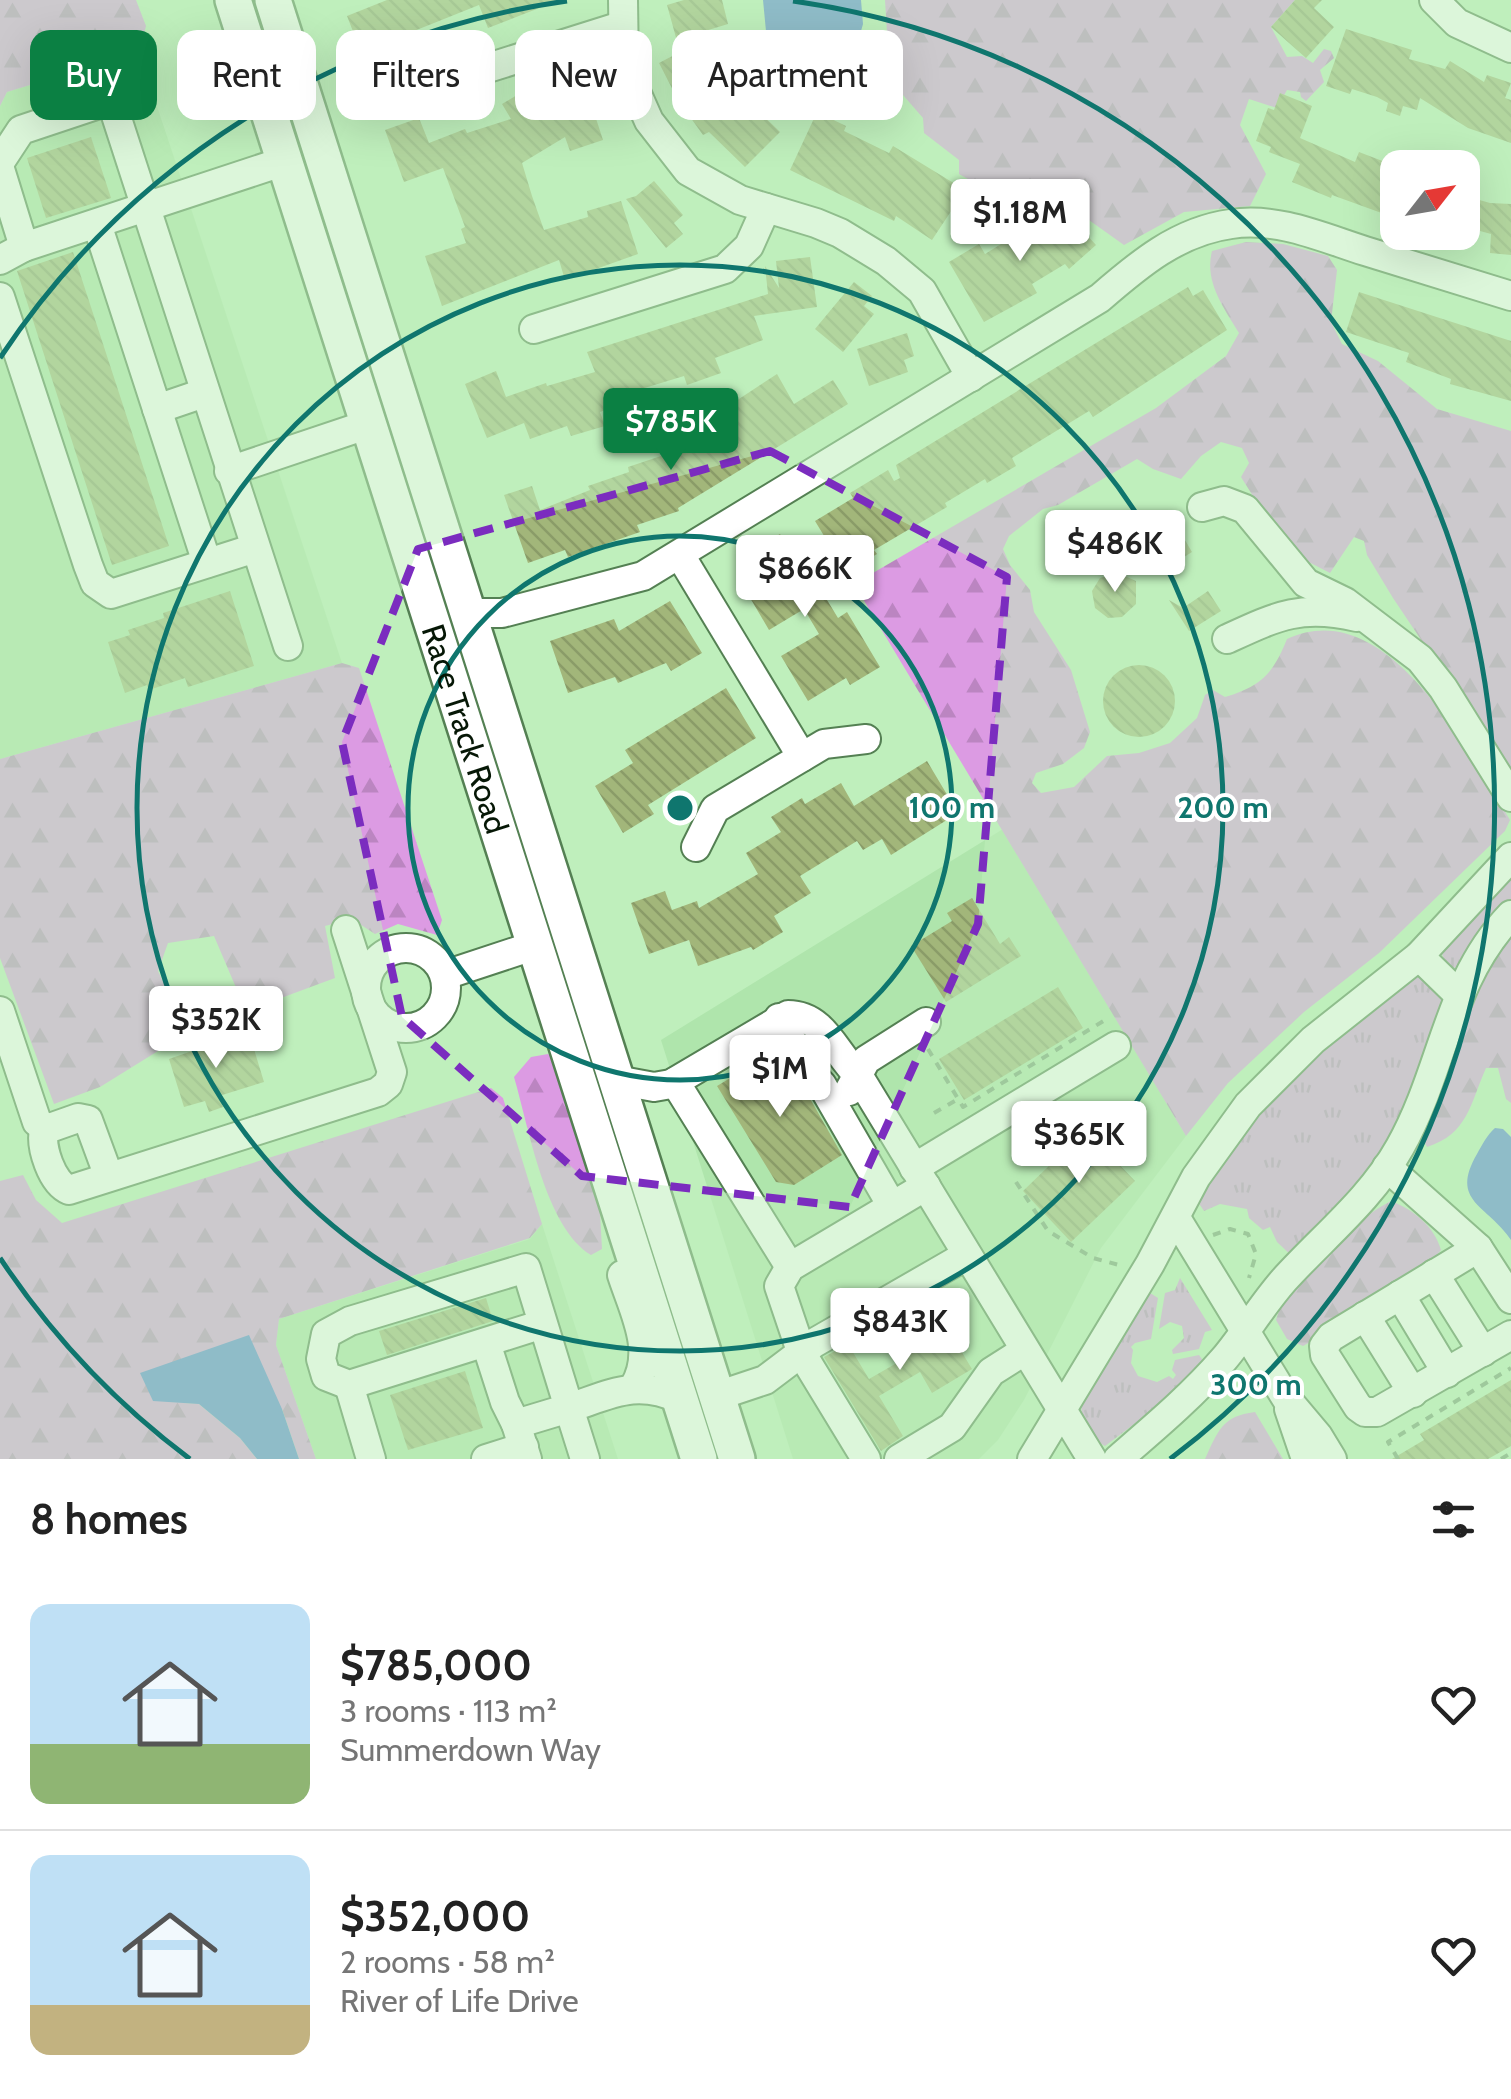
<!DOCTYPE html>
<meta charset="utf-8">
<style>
body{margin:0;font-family:Cabin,sans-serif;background:#f6f6f6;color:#222;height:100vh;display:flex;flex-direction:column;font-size:38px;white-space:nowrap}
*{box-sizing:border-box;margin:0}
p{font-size:32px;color:#767676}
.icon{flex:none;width:55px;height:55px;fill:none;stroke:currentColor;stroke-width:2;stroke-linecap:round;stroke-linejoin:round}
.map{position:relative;height:1459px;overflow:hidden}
.drawer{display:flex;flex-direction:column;background:#fff;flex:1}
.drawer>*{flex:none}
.hud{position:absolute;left:30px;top:30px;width:1000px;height:90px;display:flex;gap:20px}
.needle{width:65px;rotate:59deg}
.buttons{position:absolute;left:1380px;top:150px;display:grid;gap:20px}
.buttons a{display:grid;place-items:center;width:100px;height:100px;border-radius:20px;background:#fff;box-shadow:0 10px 40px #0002;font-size:50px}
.price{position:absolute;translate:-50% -85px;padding:0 22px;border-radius:10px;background:#fff;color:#222;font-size:32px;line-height:65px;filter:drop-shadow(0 2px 5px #0008)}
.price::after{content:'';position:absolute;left:50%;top:60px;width:30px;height:22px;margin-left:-15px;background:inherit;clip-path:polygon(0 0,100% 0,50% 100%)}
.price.active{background:#0b8043;color:#fff}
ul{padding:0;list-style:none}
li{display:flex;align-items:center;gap:30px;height:250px;padding:0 30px}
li+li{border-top:2px solid #e0e0e0}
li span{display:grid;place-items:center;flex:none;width:280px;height:200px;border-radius:20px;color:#555}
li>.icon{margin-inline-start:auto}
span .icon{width:120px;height:120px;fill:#fffc;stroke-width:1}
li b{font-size:42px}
h2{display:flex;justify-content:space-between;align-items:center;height:120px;padding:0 30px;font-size:42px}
.tag{padding:0 35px;border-radius:20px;background:#fff;box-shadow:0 10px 40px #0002;font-size:35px;line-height:90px}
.tag.active{background:#0b8043;color:#fff}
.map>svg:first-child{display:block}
.built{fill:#afe5ac}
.grass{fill:url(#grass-tufts)}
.forest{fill:url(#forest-firs)}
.water{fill:#557fd7}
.building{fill:url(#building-back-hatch)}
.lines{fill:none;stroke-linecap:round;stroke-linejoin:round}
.minor-casing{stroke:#548053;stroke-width:32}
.major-casing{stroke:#548053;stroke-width:40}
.path{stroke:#779b75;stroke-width:4;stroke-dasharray:8 8;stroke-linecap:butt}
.minor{stroke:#fff;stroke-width:28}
.major{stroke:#fff;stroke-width:35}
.marked{fill:none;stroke:#7b2cbf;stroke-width:8;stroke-dasharray:20 12;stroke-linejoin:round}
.ring{fill:none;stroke:#0f766e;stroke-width:5}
.labels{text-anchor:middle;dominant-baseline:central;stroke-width:8;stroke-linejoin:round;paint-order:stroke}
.street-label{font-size:32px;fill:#061706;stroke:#fff}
.centre{fill:#0f766e;stroke:#fff;stroke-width:5}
.ring-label{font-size:30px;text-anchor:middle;font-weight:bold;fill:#0f766e;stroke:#fff;stroke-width:8;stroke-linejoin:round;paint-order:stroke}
</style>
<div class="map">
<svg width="1511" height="1459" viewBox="0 0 1511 1459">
<defs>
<pattern id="grass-tufts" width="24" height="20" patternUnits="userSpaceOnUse" patternTransform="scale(2.5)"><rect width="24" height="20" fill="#dc9be3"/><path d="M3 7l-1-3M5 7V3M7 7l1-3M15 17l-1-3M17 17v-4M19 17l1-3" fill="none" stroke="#bb85c1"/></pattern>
<pattern id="forest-firs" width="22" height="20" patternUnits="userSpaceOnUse" patternTransform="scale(2.5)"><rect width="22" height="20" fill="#dc9be3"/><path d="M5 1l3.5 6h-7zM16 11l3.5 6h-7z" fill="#bb85c1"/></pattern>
<pattern id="building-back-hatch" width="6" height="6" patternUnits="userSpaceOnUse" patternTransform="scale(2.5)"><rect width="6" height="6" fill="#a2b67a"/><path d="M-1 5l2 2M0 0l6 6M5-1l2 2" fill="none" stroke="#8a9c68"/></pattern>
</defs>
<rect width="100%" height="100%" fill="#bfefbc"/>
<g class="built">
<polygon points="139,52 342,663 0,759 0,106 7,92"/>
<polygon points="1003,829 1186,1136 1101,1248 1024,1400 998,1440 979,1459 793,1459 661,1040"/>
<polygon points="542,1224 618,1459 316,1459 276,1345 279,1319 530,1239"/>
</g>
<g class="grass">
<path d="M1511 872V904L1464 966C1449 972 1443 962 1441 948Z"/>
<polygon points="1424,975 1445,996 1402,1133 1294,1258 1277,1242 1270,1227 1263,1230 1249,1218 1247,1209 1220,1204 1204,1211 1196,1199 1222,1152 1309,1054 1411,976"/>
<polygon points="1180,1278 1212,1330 1205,1332 1199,1349 1173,1354 1172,1350 1184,1338 1182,1326 1170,1322 1159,1329 1165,1293 1175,1290"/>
<path d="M1147 1291 1158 1298 1151 1339 1135 1343 1131 1347 1133 1350 1131 1363 1138 1376 1157 1382 1169 1376 1173 1379 1176 1375 1172 1370 1175 1360 1199 1355 1204 1362 1161 1404 1105 1446C1087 1435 1079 1419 1082 1399Z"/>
</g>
<g class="forest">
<polygon points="0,0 136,0 146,26 139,52 7,92 0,106"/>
<polygon points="885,0 1295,0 1271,27 1287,57 1302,56 1313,63 1324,49 1331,51 1334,58 1320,70 1324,82 1306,101 1301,97 1300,92 1287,90 1277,108 1249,99 1240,125 1266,174 1250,206 1184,212 1124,245 1086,218 1074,220 1046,201 1023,214 1034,226 1032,234 1026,238 1022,233 1008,241 1002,231 1009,218 984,188 959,174 959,160 924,133 923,118 890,80"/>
<path d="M1246 242 1283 244 1328 256 1337 270 1331 322 1342 344 1378 361 1437 409 1511 431V774L1393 598 1367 555 1364 541 1354 537 1330 573 1299 557 1275 531 1241 477 1249 463 1242 448 1221 442 1201 456 1181 479 1153 469 1137 459 1058 505 1043 509 1009 536 1003 549 1010 565 1030 590 1034 612 1071 670 1090 732 1084 748 1063 764 1036 773 1032 783 1041 793 1074 787 1107 756 1139 753 1170 743 1197 718 1205 695 1213 690 1225 697C1261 686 1273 674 1287 639 1387 592 1468 751 1510 820L1505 831 1379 953 1304 1012 1228 1083 1186 1136 854 584 1156 408 1226 356 1239 333C1224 308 1204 282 1212 251Z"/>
<polygon points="342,663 359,668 442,920 437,935 398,924 375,934 352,919 325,926 335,978 246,1011 214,936 168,943 158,971 187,1033 100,1087 54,1104 0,958 0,759"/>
<path d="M1511 936V1103L1506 1099 1498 1068H1486C1470 1104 1468 1134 1427 1147L1422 1137 1453 1064 1464 1007 1488 960Z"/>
<path d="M548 1054 555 1061 599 1195 602 1249 591 1255C545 1227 529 1128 514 1077L531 1057Z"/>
<polygon points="491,1088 503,1098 542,1224 530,1238 279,1319 276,1345 316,1459 299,1459 282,1409 153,1401 199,1404 240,1438 257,1459 0,1459 0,1181 23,1175 36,1200 62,1223"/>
<path d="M1391 1201C1414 1210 1434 1226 1441 1250L1432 1261 1330 1320 1312 1341 1303 1346 1287 1339 1276 1320C1287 1280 1354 1220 1391 1201Z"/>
<path d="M1255 1412 1283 1459H1205C1218 1431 1222 1416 1255 1412Z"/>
</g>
<g class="water">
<polygon points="763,0 861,0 863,24 855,52 828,65 809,64 803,74 793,63 785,66 772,62 768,52"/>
<path d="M1495 1128 1503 1129 1511 1137V1240C1488 1205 1449 1202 1477 1154 1482 1145 1487 1135 1495 1128Z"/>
<polygon points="249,1335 282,1409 299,1459 257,1459 240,1438 199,1404 153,1401 140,1373"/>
</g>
<g class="building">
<polygon points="387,0 556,0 557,1 488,28 479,5 394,39 401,57 368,70 347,16"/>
<polygon points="684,0 722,0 728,24 705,31 745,98 780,132 745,167 709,132 703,135 678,100 659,63 680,52 667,5"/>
<polygon points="1295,0 1322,0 1314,8 1334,27 1306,58 1271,27"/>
<polygon points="1346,29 1412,50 1409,59 1445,69 1450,61 1484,82 1487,75 1511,83 1505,98 1511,100 1511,143 1468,128 1420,98 1417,110 1403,106 1400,116 1386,111 1388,103 1377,97 1352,89 1350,94 1326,86"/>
<polygon points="584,82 603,140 570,151 565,137 522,163 532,196 544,230 588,217 587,211 621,201 638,254 565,280 559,260 442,306 425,256 466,243 461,229 465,227 443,168 404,182 385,130 419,118 429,143 465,129 467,133 511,119 502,104 527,89 539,111 564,102 560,90"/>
<polygon points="1280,93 1312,106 1300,138 1355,162 1359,152 1398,167 1398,219 1332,195 1331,198 1292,182 1300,164 1269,152 1271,147 1256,141 1268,108 1274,110"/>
<polygon points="817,112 846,126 844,131 889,153 893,146 965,190 932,240 896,216 894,221 790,170"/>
<polygon points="91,137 111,198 46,218 27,158"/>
<polygon points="654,181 683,215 674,223 683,234 666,248 626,199 636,196"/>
<polygon points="1462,195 1490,203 1511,204 1511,255 1490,253 1491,234 1462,226"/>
<polygon points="1060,206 1096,245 1069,269 1065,264 1032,284 1037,293 984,322 949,262 979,244 985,254 1019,233 1023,240"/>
<polygon points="73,252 169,546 112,565 17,271"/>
<polygon points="810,257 817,307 754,316 763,340 715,358 721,373 687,385 684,376 638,390 641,397 600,412 605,426 571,436 567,426 530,439 524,423 487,438 465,384 496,371 506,397 546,383 547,386 595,372 587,352 768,294 765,266 779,288 776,261"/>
<polygon points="854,282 872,296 864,306 874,314 843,352 815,329"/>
<polygon points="1188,287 1193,296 1203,290 1227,330 1093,417 1089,411 1012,458 1016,466 987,483 985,479 945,503 947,507 874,550 877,554 846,572 815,521 853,498 850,493 888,470 894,481 900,478 896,465"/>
<polygon points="1359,292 1511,341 1511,401 1450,384 1451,379 1406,362 1409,353 1346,332"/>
<polygon points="907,333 914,356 904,360 908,372 869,386 857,349"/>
<polygon points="777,374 794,404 833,380 848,404 678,508 679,511 637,525 640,532 568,557 565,550 528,563 504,495 532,486 540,510 590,490 588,486 629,472 628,467 670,453 666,447"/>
<polygon points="1180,532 1192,552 1155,575 1143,556"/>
<polygon points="780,534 802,570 807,567 838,618 847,612 880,667 850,685 846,678 808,701 781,656 819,634 804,609 769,630 736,574 748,567 742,557"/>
<polygon points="1118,573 1136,581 1136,604 1122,617 1108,618 1095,608 1092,591 1100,578"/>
<polygon points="230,591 254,666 188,687 185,678 149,690 147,685 125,693 108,642 130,635 128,630 164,618 163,613"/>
<polygon points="1208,591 1221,611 1189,631 1169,600 1183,608"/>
<polygon points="670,601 702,653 671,671 666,663 618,683 615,677 568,693 550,641 614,619 619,631"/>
<circle cx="1139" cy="701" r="36"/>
<polygon points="726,688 756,738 648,805 654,814 623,833 595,786 633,763 625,750"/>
<polygon points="927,761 958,813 891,855 882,839 863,850 857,841 800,876 811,893 774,916 783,932 753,950 751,947 698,966 689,940 649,954 631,903 665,891 672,910 697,901 699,908 758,874 746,853 781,832 771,817 802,798 805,804 841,783 854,806"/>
<polygon points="972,898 1000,944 1009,937 1021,956 946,1002 911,946 952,921 947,913"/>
<polygon points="1058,987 1083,1028 964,1100 939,1059"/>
<polygon points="249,1033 264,1082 219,1096 223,1107 209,1112 205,1101 184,1107 169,1059 192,1051 189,1041 203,1037 206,1047"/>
<polygon points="777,1050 784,1062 794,1069 798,1084 808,1095 842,1155 794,1185 776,1182 717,1086"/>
<polygon points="1086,1130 1135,1181 1071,1242 1023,1191"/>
<polygon points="486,1298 493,1321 387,1355 379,1331"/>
<polygon points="935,1308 972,1369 932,1393 920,1372 879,1396 903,1436 881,1451 824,1357 848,1344 869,1379 909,1356 895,1332"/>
<polygon points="465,1371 483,1428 408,1450 390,1395"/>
<polygon points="1511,1380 1511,1446 1488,1459 1392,1459 1424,1440 1420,1434"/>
</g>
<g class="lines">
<g class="minor-casing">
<g id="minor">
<polyline points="623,0 624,65 649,121 688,171 740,200 816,223 840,233 886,261 922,291 971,377"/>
<polyline points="1434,0 1457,23 1511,48"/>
<polyline points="453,79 621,26"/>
<polyline points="0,162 21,130 111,100 288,646"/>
<polyline points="0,169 24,247 285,161"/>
<polyline points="97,224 207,563"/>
<polyline points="0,260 24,247"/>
<polyline points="0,297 88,565 95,583 111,594 255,548"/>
<polyline points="534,329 725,269 749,246 766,208"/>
<polyline points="157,409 204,393"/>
<polyline points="229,471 369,424"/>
<polyline points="1202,507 1224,501 1245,509 1306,583 1345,602 1420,659 1443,688 1511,797"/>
<polyline points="680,555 802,757"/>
<path d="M467 613H502L643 576 1100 298C1138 265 1178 231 1231 224 1278 217 1321 237 1365 251 1413 266 1462 281 1511 296"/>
<path d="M1227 639C1277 616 1301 604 1357 617"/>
<polyline points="696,847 715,809 824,744 866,739"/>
<circle cx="406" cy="988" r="40"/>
<polyline points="1419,956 1458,994"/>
<polyline points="445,975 536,945"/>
<polyline points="0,1011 37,1122 47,1128"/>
<polyline points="779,1018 799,1053"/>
<polyline points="811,1073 822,1085 892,1206"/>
<path d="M616 1080 654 1087 671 1084 788 1015C824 1015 835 1053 858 1075L1092 1459"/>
<polyline points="675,1082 790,1267"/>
<polyline points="849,1091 866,1060 926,1022"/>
<polyline points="1387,1167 1478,1248 1511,1299"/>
<polyline points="914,1168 1116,1046"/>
<path d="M109 1177 88 1120 78 1118 44 1130C40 1147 52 1183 69 1190L378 1092 388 1084 392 1072 346 930"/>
<polyline points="1176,1218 1286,1398 1318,1436 1332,1459"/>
<polyline points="1478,1248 1331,1337 1324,1346 1325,1355 1358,1407 1365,1412 1377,1412 1511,1335"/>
<polyline points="1434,1274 1483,1352"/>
<path d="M622 1275C634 1312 656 1351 634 1387"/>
<polyline points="1400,1295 1447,1373"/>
<polyline points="1365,1316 1413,1393"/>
<polyline points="486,1343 505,1402 516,1424"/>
<polyline points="349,1385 371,1459"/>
<polyline points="717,1396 765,1380 814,1343 967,1255"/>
<polyline points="1289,1409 1306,1459"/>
<polyline points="486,1459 524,1447"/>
<polyline points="527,1459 516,1424 569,1408 526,1268 350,1321 326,1334 321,1359 326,1376 349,1385 543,1324"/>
<path d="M585 1459 569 1408C612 1394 636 1379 680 1399"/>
<polyline points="866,1459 802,1354 779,1286 790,1267 926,1186"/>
<polyline points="899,1459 952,1427 991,1372 1024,1351"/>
<polyline points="1032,1459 1150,1264 1196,1177 1248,1105 1313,1040 1419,956 1511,857"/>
<path d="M1118 1459C1155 1427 1192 1396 1224 1359 1245 1334 1262 1305 1284 1280 1324 1236 1371 1199 1400 1147 1444 1069 1447 982 1511 915"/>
</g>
</g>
<g class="major-casing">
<g id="major">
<path id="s1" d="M233 0 699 1459"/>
<polyline points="273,0 737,1459"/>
</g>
</g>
<g class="path">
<polyline points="928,1049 963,1107 1105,1020"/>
<polyline points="934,1113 958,1099"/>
<polyline points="1016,1182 1048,1231 1093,1258 1119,1265"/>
<polyline points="1213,1235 1230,1229 1248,1234 1256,1254 1249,1278"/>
<polyline points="1398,1459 1388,1442 1511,1368"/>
<polyline points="1501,1459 1511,1453"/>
</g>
<use href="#minor" class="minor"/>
<use href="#major" class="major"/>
</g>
<path d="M0 0H1511V1459H0ZM770 451 1007 577 978 924 850 1207 582 1176 402 1017 342 742 418 549Z" fill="#bfefbc" fill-opacity=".55" fill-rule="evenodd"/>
<path class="marked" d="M770 451 1007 577 978 924 850 1207 582 1176 402 1017 342 742 418 549Z"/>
<g class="ring">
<circle cx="680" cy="808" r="272"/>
<circle cx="680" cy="808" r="543"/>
<path d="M190 1459A815 815 0 0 1 0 1258M0 358A815 815 0 0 1 567 1M793 1A815 815 0 0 1 1170 1459"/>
</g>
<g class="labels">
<g class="street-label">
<text stroke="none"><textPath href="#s1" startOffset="765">Race Track Road</textPath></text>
</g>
</g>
<circle cx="680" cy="808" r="15" class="centre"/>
<g class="ring-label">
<text x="952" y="818">100 m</text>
<text x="1223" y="818">200 m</text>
<text x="1256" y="1395">300 m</text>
</g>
</svg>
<div class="buttons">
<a><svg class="needle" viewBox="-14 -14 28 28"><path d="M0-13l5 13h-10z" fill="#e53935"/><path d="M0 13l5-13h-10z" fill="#767676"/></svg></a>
</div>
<b class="price" style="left:1020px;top:264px">$1.18M</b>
<b class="price active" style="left:671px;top:473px">$785K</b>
<b class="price" style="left:1115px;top:595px">$486K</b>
<b class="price" style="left:805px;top:620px">$866K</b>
<b class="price" style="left:216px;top:1071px">$352K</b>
<b class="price" style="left:780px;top:1120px">$1M</b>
<b class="price" style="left:1079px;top:1186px">$365K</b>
<b class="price" style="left:900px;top:1373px">$843K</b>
<div class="hud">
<a class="tag active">Buy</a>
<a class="tag">Rent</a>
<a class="tag">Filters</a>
<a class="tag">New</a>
<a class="tag">Apartment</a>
</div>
</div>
<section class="drawer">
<h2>8 homes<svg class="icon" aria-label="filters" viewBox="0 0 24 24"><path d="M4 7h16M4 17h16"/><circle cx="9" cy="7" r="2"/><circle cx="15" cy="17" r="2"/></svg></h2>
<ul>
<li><span style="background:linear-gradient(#bfe0f5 70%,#8fb573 0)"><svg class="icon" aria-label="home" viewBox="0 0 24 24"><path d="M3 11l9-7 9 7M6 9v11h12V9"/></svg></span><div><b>$785,000</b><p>3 rooms · 113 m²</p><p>Summerdown Way</p></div><svg class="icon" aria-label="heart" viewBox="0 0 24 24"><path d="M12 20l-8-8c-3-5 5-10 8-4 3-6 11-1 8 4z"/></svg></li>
<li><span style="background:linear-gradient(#bfe0f5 75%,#c2b280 0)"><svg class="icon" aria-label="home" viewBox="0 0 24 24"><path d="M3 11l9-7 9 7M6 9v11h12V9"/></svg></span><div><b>$352,000</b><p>2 rooms · 58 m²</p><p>River of Life Drive</p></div><svg class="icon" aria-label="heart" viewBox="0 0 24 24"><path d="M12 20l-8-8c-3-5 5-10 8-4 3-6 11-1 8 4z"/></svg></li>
</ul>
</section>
